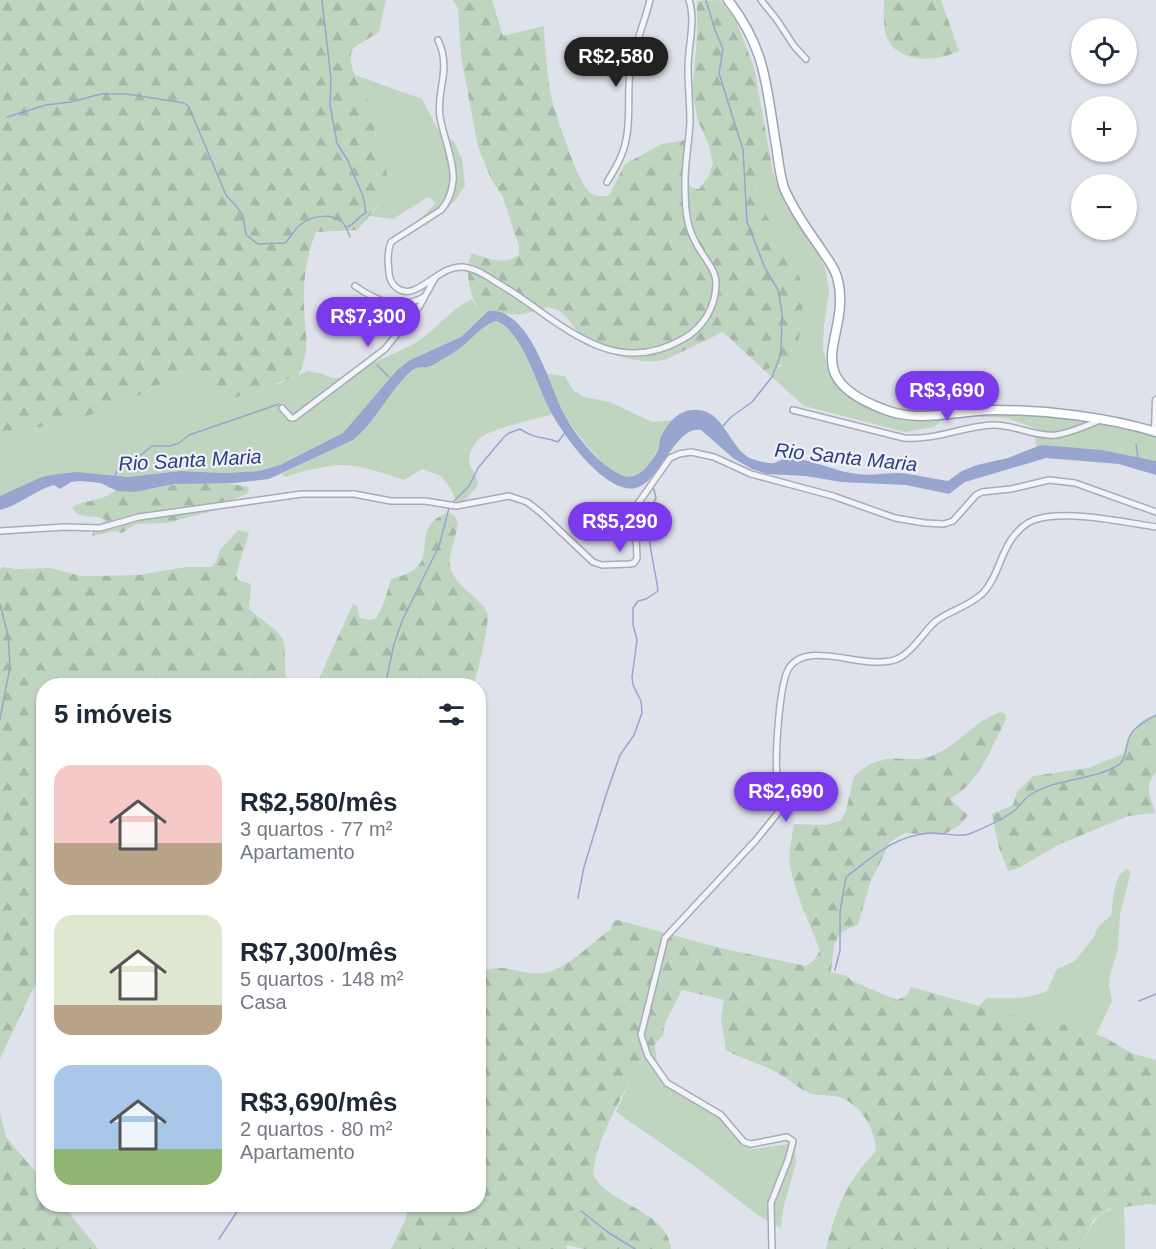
<!DOCTYPE html>
<html lang="pt">
<meta charset="utf-8">
<style>
body{margin:0;font-family:Helvetica,sans-serif;background:#f6f6f7;color:#1f2937;height:100vh;display:flex;flex-direction:column;font-size:22px;white-space:nowrap}
*{box-sizing:border-box;margin:0}
p{font-size:20px;color:#747a83}
.icon{flex:none;width:33px;height:33px;fill:none;stroke:currentColor;stroke-width:2;stroke-linecap:round;stroke-linejoin:round}
.map{position:relative;flex:1;overflow:hidden}
.sheet{position:absolute;left:36px;top:678px;width:450px;height:534px;display:flex;flex-direction:column;background:#fff;border-radius:24px;box-shadow:0 2px 4px #0004}
.sheet>*{flex:none}
.buttons{position:absolute;left:1071px;top:18px;display:grid;gap:12px}
.buttons a{display:grid;place-items:center;width:66px;height:66px;border-radius:50%;background:#fff;box-shadow:0 2px 4px #0004;font-size:30px}
.price{position:absolute;translate:-50% -51px;padding:0 14px;border-radius:21px;background:#7c3aed;color:#fff;font-size:20px;line-height:39px;filter:drop-shadow(0 2px 3px #0008)}
.price::after{content:'';position:absolute;left:50%;top:36px;width:18px;height:14px;margin-left:-9px;background:inherit;clip-path:polygon(0 0,100% 0,50% 100%)}
.price.on{background:#222;color:#fff}
ul{padding:0;list-style:none}
li{display:flex;align-items:center;gap:18px;height:150px;padding:0 18px}
li span{display:grid;place-items:center;flex:none;width:168px;height:120px;border-radius:18px;color:#555}
li>.icon{margin-inline-start:auto}
span .icon{width:72px;height:72px;fill:#fffc;stroke-width:1}
li b{font-size:26px}
h2{display:flex;justify-content:space-between;align-items:center;height:72px;padding:0 18px;font-size:26px}
.map>svg:first-child{display:block}
.grass{fill:#c0d5c0}
.forest{fill:url(#forest-firs)}
.water{fill:#97a5cf}
.lines{fill:none;stroke-linecap:round;stroke-linejoin:round}
.stream{stroke:#97a5cf;stroke-width:1.5}
.minor-casing{stroke:#a8abb9;stroke-width:8}
.tertiary-casing{stroke:#a8abb9;stroke-width:9}
.primary-casing{stroke:#9ea2b8;stroke-width:11}
.minor{stroke:#f3f4f8;stroke-width:5}
.tertiary{stroke:#f3f4f8;stroke-width:6}
.primary{stroke:#fff;stroke-width:8}
.labels{text-anchor:middle;dominant-baseline:central;stroke-width:4.5;stroke-linejoin:round;paint-order:stroke}
.water-label{font-size:20px;font-style:italic;fill:#2c3d7d;stroke:#f0f1f8}
</style>
<div class="map">
<svg width="1156" height="1249" viewBox="0 0 1156 1249">
<defs>
<pattern id="forest-firs" width="22" height="20" patternUnits="userSpaceOnUse" patternTransform="scale(1.5)"><rect width="22" height="20" fill="#c0d5c0"/><path d="M5 1l3.5 6h-7zM16 11l3.5 6h-7z" fill="#a5b7a6"/></pattern>
</defs>
<rect width="100%" height="100%" fill="#e0e2eb"/>
<g class="grass">
<polygon points="355,75 422,99 438,130 454,142 462,159 465,185 455,201 425,226 419,220 433,206 435,202 428,197 393,219 370,216 379,204 384,163 377,144 371,109"/>
<polygon points="773,172 786,206 818,252 826,271 829,291 824,326 823,348 828,371 839,384 901,416 973,409 1076,418 1156,433 1156,461 1102,450 1036,447 1035,428 1006,418 981,417 971,412 945,418 934,427 905,432 804,406 764,370 782,366 759,203 755,193 756,185"/>
<path d="M472 299 482 316 461 337 410 360 397 370 343 433 280 465 259 471 224 473 180 471 128 477H112L99 474 0 496V435C33 428 67 423 100 412 133 401 165 382 195 364L278 384 308 371 323 374 332 378H341L414 344C435 331 449 310 472 299Z"/>
<path d="M496 321C522 330 539 392 553 414 534 420 495 427 480 438 475 442 469 452 469 459 469 469 478 474 478 485L459 507 451 489 441 476 422 469 404 480C386 474 359 464 341 465 322 466 303 471 286 477L281 474 353 440C376 421 388 393 410 372 417 365 423 369 431 366 434 365 456 351 459 349 471 340 482 325 496 321Z"/>
<path d="M547 374 565 376 574 391 584 397 610 402 652 422 673 420C660 436 655 466 636 477 615 488 571 427 563 412 557 400 552 387 547 374Z"/>
<path d="M1127 869 1131 872 1120 914 1118 949 1110 975 1109 985 1112 1001 1096 1035 1058 1023 1037 1022 979 1006 987 998C1008 998 1027 1000 1047 991L1057 969 1075 961 1093 938 1098 927 1111 915C1114 901 1112 877 1127 869Z"/>
<polygon points="654,1043 659,1072 668,1081 721,1117 735,1129 744,1146 754,1149 795,1143 796,1163 783,1209 781,1228 759,1216 697,1168 616,1112 632,1077"/>
<path d="M1124 1206 1125 1249H1080C1093 1224 1093 1212 1124 1206Z"/>
</g>
<g class="forest">
<path d="M0 0H386L379 32 353 48C344 66 364 90 371 107 375 119 374 132 377 144 380 154 386 164 387 175 388 197 371 215 357 230L316 232C307 254 303 278 304 302 304 331 312 347 298 376L231 399 195 364C164 382 133 401 100 412 67 423 33 428 0 435Z"/>
<path d="M453 0H492L503 36 544 26C545 50 547 76 552 100 557 117 578 185 591 193 597 197 603 197 609 195L625 164 662 144 686 140C685 158 674 187 699 189L708 177 713 164 709 145 698 121 692 91 697 38V1L721 0 736 21 754 67 773 172 756 185 755 193C767 222 800 262 803 293 804 304 801 318 800 330 797 357 791 364 764 370L723 332 667 359C641 367 600 353 581 335 573 327 565 312 555 309 544 304 534 312 524 314 510 316 501 312 488 311L482 316C470 295 464 277 471 253 488 258 502 266 519 255V246L502 195 492 181 478 147 461 56 458 8Z"/>
<path d="M884 0H941L959 51C939 61 903 64 889 42 882 31 884 13 884 0Z"/>
<path d="M221 482 248 487 249 490 247 494 229 501 219 509 167 523 136 524 122 533 115 531 92 536 94 528 106 520C95 514 79 520 72 508 82 499 101 503 116 490 135 494 154 488 173 485 188 482 205 483 221 482Z"/>
<path d="M447 513 455 516 458 524C451 559 439 567 471 594 476 599 484 606 487 612 491 623 477 671 474 685H316L353 604 357 606 360 618 369 620 376 618 384 603 391 579C400 576 410 574 417 567 433 552 413 526 447 513Z"/>
<path d="M238 530 249 533 236 575 238 580 251 584 249 609C259 619 274 626 282 638 288 647 282 670 288 685L44 686 43 970 30 995 0 1059V569L3 567 16 569 50 568 81 576H96L139 575 186 567H212L216 562 220 550Z"/>
<path d="M1000 712 1005 714 1006 719C991 748 980 782 950 799L968 815 960 825 943 835 905 833 890 842 870 883 858 925C831 932 834 948 831 972L847 976 852 981 897 1000 906 996 911 987 1037 1022 1058 1023 1083 1029 1108 1039 1131 1053 1156 1060V1205L1150 1204 1108 1209 1093 1220 1080 1249H826C837 1206 845 1184 876 1151 876 1130 860 1103 839 1097 829 1094 816 1097 807 1092 795 1086 785 1076 772 1070 757 1062 741 1059 726 1050L721 1019 724 1000 682 990 665 1023 663 1036C641 1054 603 1129 596 1157 594 1163 594 1169 593 1175 597 1180 601 1186 606 1190 627 1207 669 1218 671 1249H584L567 1245V1249H391L405 1220 409 1205 478 1204V976C497 958 521 976 542 973 568 970 589 944 610 930L614 921 618 920 720 948 806 966 814 960 820 951C810 923 795 895 790 866 788 852 792 838 794 824L827 825 841 820 846 811 854 776C862 769 871 762 882 760 897 756 912 762 929 757 956 748 974 721 1000 712Z"/>
<path d="M1156 715V773C1143 787 1151 796 1155 813L1128 816 1058 845 1019 868 1008 871 999 848 992 814 1013 805 1017 792 1033 776 1088 768 1123 754C1130 736 1136 719 1156 715Z"/>
<polygon points="0,1113 6,1137 43,1181 44,1204 63,1205 98,1249 0,1249"/>
</g>
<path class="water" d="M488 311C529 307 548 381 562 410 574 434 596 462 619 474 636 484 649 466 657 452 659 448 659 444 660 440 665 426 677 411 692 410 724 406 728 449 752 459 758 461 769 464 774 463 779 462 782 458 787 458 811 458 834 472 858 474 871 476 885 473 899 473 915 474 932 479 948 481L962 471 977 465 1008 458 1041 445 1102 450 1156 461V475L1119 464 1046 458 965 482 949 494 906 485 841 482 806 476 767 474 752 469 733 458 701 430C672 424 658 496 626 488 596 482 558 429 546 402 536 381 520 329 496 321 482 325 471 340 459 349 456 351 434 365 431 366 423 369 417 365 410 372 388 393 376 421 353 440L269 479 234 483 175 484 135 492 117 491 101 483 80 481 71 482 60 489 54 485C35 490 20 505 0 510V496L42 477 58 474 77 472 128 477 180 471 224 473 259 471 280 465 343 433 397 370 410 360 461 337Z"/>
<g class="lines">
<g class="stream">
<path d="M322 0 331 79 330 105 337 143 348 161 363 196 366 213C358 216 356 224 347 227"/>
<polyline points="706,0 715,30 723,49 719,73 743,150 747,222 765,268 778,290 782,312 781,354 772,377 752,402 731,417 723,426"/>
<path d="M7 117 46 105 71 102 101 94H127L184 103 188 106 194 119 226 195 237 207 243 216 246 235 258 244 285 243C291 237 294 230 300 225 310 216 330 213 341 221 346 225 348 232 350 237"/>
<polyline points="377,365 389,377"/>
<polyline points="1136,444 1138,458"/>
<polyline points="114,478 118,468 125,458 141,455 152,446 170,446 179,443 189,435 279,404"/>
<path d="M454 501 469 486 478 468 504 437 509 433 520 429C537 440 542 436 558 442L566 431"/>
<polyline points="0,604 8,635 10,667 0,719"/>
<polyline points="385,686 394,644 402,621 439,546 449,508"/>
<path d="M578 898 584 867 606 795 620 755 634 735 642 713 641 701 633 685 632 677 637 640 633 625V608L638 601 646 599 658 591C655 562 640 525 656 498L653 486"/>
<path d="M835 970 840 950V912L846 877C872 857 894 836 929 833 942 832 956 838 969 834 978 831 1007 817 1014 811 1020 806 1024 799 1030 795 1056 778 1090 781 1117 766 1129 759 1124 744 1131 734 1136 725 1148 720 1156 715"/>
<polyline points="1139,1001 1156,994"/>
<polyline points="581,1211 609,1233 635,1249"/>
<polyline points="219,1239 242,1204"/>
</g>
<g class="minor-casing">
<g id="minor">
<polyline points="761,0 777,20 794,46 806,59"/>
<path d="M438 40C452 70 436 89 440 117 443 135 455 164 453 181 452 191 448 202 441 210L391 242C387 252 388 262 389 273 390 286 402 295 414 290 431 283 444 266 463 267 475 268 487 276 496 282 556 316 608 382 683 339 703 328 716 307 716 283 716 269 702 256 696 243 685 224 685 203 685 181 685 162 689 142 690 122 690 104 688 86 688 68 688 46 696 21 689 0"/>
<path d="M607 182C615 169 623 156 626 140 631 118 627 94 630 71 634 47 644 24 650 0"/>
<path d="M355 286C377 301 398 311 424 297"/>
<polyline points="282,408 291,418 294,418 385,349 419,307 435,278"/>
<path d="M793 410 904 438C938 440 960 427 992 425 1014 424 1034 437 1056 435 1071 433 1087 425 1101 420"/>
<polyline points="0,531 65,527 100,528 139,517 302,494 354,494 391,501 425,501 456,506 509,496 527,502 540,512 593,562 602,565 630,564 634,563 637,558 635,513 637,505 670,458 679,454 691,452 714,457 751,474 833,496 895,518 925,523 944,524 953,521 976,495 982,492 1011,489 1049,480 1075,483 1156,512"/>
<path d="M772 1249 771 1203 788 1160 793 1141 787 1137 751 1144 744 1142 721 1115 667 1083 648 1056 641 1035 665 938 756 840 782 808C783 797 778 786 777 776 775 756 779 684 789 668 809 637 871 675 901 657 916 648 923 632 936 621 951 610 970 606 983 593 998 577 1000 554 1013 537 1019 530 1025 523 1034 520 1065 509 1123 522 1156 527"/>
</g>
</g>
<g class="tertiary-casing">
<polyline id="tertiary" points="1155,431 1156,400"/>
</g>
<g class="primary-casing">
<path id="primary" d="M728 0C765 48 766 82 775 139 778 155 779 173 784 188 793 209 806 228 819 246 825 256 834 266 837 277 854 336 792 374 883 409 919 424 958 410 995 410 1046 410 1107 417 1156 432"/>
</g>
<use href="#minor" class="minor"/>
<use href="#tertiary" class="tertiary"/>
<use href="#primary" class="primary"/>
</g>
<g class="labels">
<g class="water-label">
<text transform="translate(846 457) rotate(6)">Rio Santa Maria</text>
<text transform="translate(190 460) rotate(-3)">Rio Santa Maria</text>
</g>
</g>
</svg>
<div class="buttons">
<a><svg class="icon" aria-label="locate" viewBox="0 0 24 24"><circle cx="12" cy="12" r="6"/><path d="M12 2v4M12 18v4M2 12h4M18 12h4"/></svg></a>
<a>+</a>
<a>−</a>
</div>
<b class="price on" style="left:616px;top:88px">R$2,580</b>
<b class="price" style="left:368px;top:348px">R$7,300</b>
<b class="price" style="left:947px;top:422px">R$3,690</b>
<b class="price" style="left:620px;top:553px">R$5,290</b>
<b class="price" style="left:786px;top:823px">R$2,690</b>
<section class="sheet">
<h2>5 imóveis<svg class="icon" aria-label="filters" viewBox="0 0 24 24"><path d="M4 7h16M4 17h16"/><circle cx="9" cy="7" r="2"/><circle cx="15" cy="17" r="2"/></svg></h2>
<ul>
<li><span style="background:linear-gradient(#f6c9c9 65%,#b9a48a 0)"><svg class="icon" aria-label="home" viewBox="0 0 24 24"><path d="M3 11l9-7 9 7M6 9v11h12V9"/></svg></span><div><b>R$2,580/mês</b><p>3 quartos · 77 m²</p><p>Apartamento</p></div></li>
<li><span style="background:linear-gradient(#dfe7d0 75%,#b9a48a 0)"><svg class="icon" aria-label="home" viewBox="0 0 24 24"><path d="M3 11l9-7 9 7M6 9v11h12V9"/></svg></span><div><b>R$7,300/mês</b><p>5 quartos · 148 m²</p><p>Casa</p></div></li>
<li><span style="background:linear-gradient(#a9c7e8 70%,#8fb573 0)"><svg class="icon" aria-label="home" viewBox="0 0 24 24"><path d="M3 11l9-7 9 7M6 9v11h12V9"/></svg></span><div><b>R$3,690/mês</b><p>2 quartos · 80 m²</p><p>Apartamento</p></div></li>
</ul>
</section>
</div>
